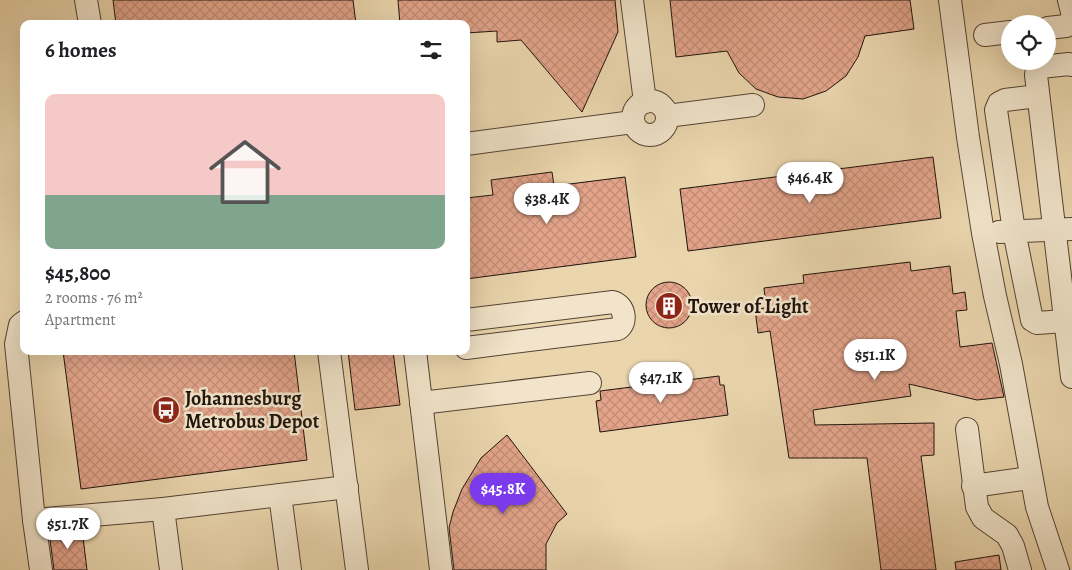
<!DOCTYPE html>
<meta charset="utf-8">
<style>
body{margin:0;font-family:Alegreya,serif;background:#f2f2f2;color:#202124;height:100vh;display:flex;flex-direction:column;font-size:19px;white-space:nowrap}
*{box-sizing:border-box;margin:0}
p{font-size:16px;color:#757577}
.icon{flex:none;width:28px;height:28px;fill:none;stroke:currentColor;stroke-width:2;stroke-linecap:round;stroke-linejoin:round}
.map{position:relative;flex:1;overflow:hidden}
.sheet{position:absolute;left:20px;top:20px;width:450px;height:335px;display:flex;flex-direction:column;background:#fff;border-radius:10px;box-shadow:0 5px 20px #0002}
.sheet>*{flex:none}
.tools{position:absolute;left:1001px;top:15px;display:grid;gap:10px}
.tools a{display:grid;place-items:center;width:55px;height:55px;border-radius:50%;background:#fff;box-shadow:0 5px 20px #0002;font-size:25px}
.price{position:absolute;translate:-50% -42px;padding:0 11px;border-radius:18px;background:#fff;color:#222;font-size:16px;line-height:32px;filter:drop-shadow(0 1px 2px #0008)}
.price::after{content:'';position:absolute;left:50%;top:30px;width:15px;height:11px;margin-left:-8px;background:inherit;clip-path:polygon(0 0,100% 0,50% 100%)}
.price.current{background:#7c3aed;color:#fff}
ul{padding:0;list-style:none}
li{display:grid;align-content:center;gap:10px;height:265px;padding:0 25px}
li+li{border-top:1px solid #e0e0e0}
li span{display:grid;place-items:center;height:155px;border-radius:10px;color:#555}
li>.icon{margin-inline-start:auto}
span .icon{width:90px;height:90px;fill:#fffc;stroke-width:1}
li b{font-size:21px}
h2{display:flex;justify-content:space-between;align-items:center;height:60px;padding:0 25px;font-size:21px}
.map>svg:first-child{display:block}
.building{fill:url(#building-cross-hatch);stroke:#20140c}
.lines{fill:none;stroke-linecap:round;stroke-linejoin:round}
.minor-casing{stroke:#524434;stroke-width:24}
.minor{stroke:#f1e4ca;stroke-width:22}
.labels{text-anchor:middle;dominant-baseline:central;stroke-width:5;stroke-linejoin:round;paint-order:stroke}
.poi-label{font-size:20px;font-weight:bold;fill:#20140c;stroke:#f1e4ca;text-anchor:start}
</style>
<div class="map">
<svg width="1072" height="570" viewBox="0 0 1072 570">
<defs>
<pattern id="building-cross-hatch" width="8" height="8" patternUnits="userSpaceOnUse" patternTransform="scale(1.25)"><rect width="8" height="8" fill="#e3a48a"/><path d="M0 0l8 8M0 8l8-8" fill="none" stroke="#c28c76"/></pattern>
</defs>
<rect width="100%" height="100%" fill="#ead5ad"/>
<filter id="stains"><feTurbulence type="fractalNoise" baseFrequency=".004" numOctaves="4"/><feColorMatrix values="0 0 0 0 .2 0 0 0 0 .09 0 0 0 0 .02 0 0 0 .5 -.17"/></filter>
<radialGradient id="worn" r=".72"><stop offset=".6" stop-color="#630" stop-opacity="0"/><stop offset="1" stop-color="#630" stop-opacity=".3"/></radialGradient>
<g class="building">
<polygon points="113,0 353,0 356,24 116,24"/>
<polygon points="398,0 615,0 618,32 582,112 521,40 497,42 497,31 466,33 466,24 400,24"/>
<polygon points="670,0 910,0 914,29 865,36 858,57 846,76 826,91 803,99 778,97 756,89 739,73 727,51 676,57"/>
<polygon points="933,157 941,218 688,251 680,189"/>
<polygon points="552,172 554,186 625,177 636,257 466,279 466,198 493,195 491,180"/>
<polygon points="910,262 911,271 950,266 953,294 965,292 967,310 956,311 960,347 992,343 1004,397 977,400 909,384 911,396 813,410 815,425 934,423 934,455 921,456 936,570 881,570 867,458 789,458 770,331 758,333 755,309 766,308 764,288 804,283 803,275"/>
<circle cx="669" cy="305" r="23"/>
<polygon points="63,351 294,351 307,460 81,489"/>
<polygon points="348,351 393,351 400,405 355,410"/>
<polygon points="719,376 720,385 724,385 728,415 600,432 596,401 601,400 600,391"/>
<polygon points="507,435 567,514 557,523 546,544 546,570 454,570 449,528 453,512 462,489 481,458"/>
<polygon points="82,529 87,570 54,570 49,532"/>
<polygon points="999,555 1001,570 956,570 955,562"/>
</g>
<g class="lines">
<g class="minor-casing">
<g id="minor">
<polyline points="86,0 90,24"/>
<polyline points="632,0 645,102"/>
<polyline points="950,0 968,137 983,233 995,296 1011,364 1037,507 1058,570"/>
<polyline points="1069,0 1072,12"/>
<polyline points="1048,28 1066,26 1072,20"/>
<polyline points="985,35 1010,32"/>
<polyline points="1072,65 1069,64 1041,67 1037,70 1036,75 1072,377"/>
<polyline points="1038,96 1005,100 999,103 996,110 1014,231 1032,320 1037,323 1064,321"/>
<circle cx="650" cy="118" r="17"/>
<polyline points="667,116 753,105"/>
<polyline points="466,144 633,122"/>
<polyline points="999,232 1072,229"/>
<path d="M466 320 613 302C624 305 628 322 618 329L466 348"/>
<polyline points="24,322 20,325 16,344 34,520 41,570"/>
<polyline points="329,351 357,570"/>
<polyline points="415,351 441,570"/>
<polyline points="421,403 590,383"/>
<polyline points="967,429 977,507 983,518 1007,535 1013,546 1020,570"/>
<polyline points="973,486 1030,478"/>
<polyline points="280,495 290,570"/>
<polyline points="163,509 171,570"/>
<polyline points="34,520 163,509 347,487"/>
</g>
</g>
<use href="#minor" class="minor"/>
</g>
<defs>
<g id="building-disc" transform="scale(1.4375)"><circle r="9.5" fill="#8f2418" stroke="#f1e4ca"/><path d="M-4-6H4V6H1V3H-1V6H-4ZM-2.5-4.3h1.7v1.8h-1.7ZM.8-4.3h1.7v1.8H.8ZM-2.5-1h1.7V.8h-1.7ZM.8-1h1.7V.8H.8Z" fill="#fff"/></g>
<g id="bus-disc" transform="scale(1.4375)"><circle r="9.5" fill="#8f2418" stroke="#f1e4ca"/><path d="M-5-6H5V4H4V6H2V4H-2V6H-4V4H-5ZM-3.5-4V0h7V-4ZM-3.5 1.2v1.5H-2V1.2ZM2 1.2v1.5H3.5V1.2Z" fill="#fff"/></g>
</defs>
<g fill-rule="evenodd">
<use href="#building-disc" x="669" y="306"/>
<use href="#bus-disc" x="166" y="410"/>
</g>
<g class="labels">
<g class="poi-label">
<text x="688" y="306">Tower of Light</text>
<text x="185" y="398">Johannesburg<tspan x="185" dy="23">Metrobus Depot</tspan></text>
</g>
</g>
<rect width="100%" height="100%" filter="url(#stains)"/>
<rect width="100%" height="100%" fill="url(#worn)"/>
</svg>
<div class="tools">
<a><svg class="icon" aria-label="locate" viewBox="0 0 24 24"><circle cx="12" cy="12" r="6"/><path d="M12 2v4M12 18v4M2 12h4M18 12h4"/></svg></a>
</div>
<b class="price" style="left:810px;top:204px">$46.4K</b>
<b class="price" style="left:547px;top:225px">$38.4K</b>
<b class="price" style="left:875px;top:381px">$51.1K</b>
<b class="price" style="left:661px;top:404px">$47.1K</b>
<b class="price current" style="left:503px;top:515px">$45.8K</b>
<b class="price" style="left:68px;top:550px">$51.7K</b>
<section class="sheet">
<h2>6 homes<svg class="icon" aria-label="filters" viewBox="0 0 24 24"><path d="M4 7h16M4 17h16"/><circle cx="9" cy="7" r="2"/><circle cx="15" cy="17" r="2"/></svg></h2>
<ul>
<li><span style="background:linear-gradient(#f6c9c9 65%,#7fa58c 0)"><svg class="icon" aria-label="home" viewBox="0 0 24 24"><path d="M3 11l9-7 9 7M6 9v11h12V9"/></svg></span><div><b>$45,800</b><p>2 rooms · 76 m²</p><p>Apartment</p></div></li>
</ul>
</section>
</div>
